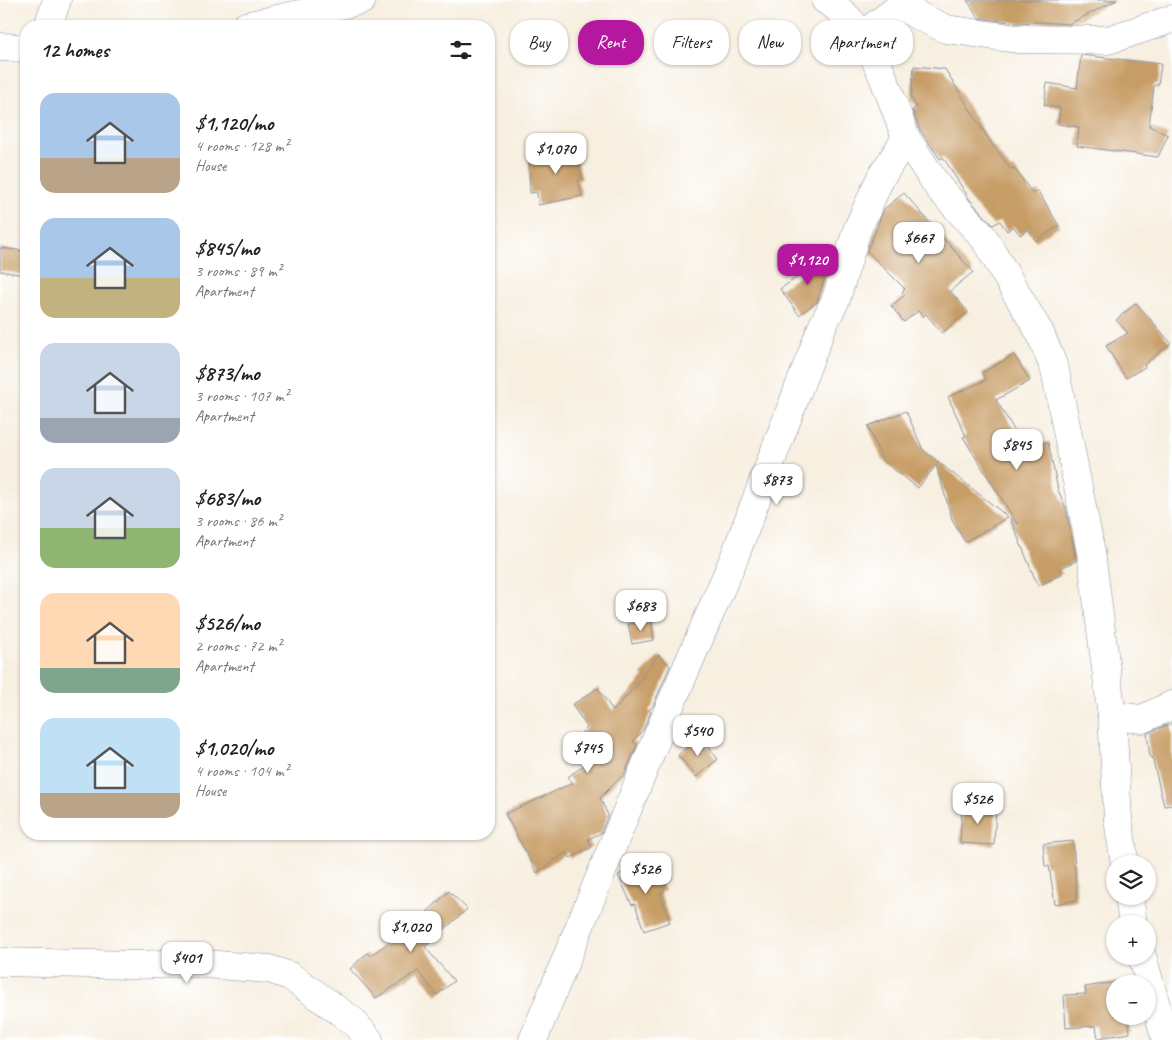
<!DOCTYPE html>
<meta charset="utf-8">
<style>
body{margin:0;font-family:Caveat,sans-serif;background:#f6f6f6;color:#222;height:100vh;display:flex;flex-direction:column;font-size:19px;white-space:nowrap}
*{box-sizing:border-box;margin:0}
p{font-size:16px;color:#767676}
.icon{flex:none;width:28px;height:28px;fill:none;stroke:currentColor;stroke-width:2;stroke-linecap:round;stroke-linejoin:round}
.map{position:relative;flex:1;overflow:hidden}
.panel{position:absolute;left:20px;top:20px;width:475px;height:820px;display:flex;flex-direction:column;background:#fff;border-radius:20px;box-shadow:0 1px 4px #0004}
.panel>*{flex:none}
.guide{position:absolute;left:510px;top:20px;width:475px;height:45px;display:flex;gap:10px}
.fabs{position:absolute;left:1106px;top:855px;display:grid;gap:10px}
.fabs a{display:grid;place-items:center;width:50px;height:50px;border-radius:50%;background:#fff;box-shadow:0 1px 4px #0004;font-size:25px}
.price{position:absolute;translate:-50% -42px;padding:0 11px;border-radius:10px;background:#fff;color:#222;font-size:16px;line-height:32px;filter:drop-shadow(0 1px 2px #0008)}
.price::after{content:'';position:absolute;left:50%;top:30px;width:15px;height:11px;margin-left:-8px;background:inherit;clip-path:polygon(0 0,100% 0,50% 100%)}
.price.active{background:#b5179e;color:#fff}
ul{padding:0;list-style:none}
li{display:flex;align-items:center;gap:15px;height:125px;padding:0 20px}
li span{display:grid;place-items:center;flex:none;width:140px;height:100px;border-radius:15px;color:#555}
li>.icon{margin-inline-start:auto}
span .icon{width:60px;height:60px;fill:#fffc;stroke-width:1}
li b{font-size:21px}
h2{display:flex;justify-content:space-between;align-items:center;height:60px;padding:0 20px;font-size:21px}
.pill{padding:0 18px;border-radius:20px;background:#fff;box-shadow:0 1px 4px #0004;font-size:18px;line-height:45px}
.pill.active{background:#b5179e;color:#fff}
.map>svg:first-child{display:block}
.building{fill:#c79d66}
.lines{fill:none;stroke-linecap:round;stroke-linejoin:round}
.minor-casing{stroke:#898f9f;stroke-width:29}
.minor{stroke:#fff;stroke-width:28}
</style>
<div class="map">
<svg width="1172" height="1040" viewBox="0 0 1172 1040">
<rect width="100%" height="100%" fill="#fff"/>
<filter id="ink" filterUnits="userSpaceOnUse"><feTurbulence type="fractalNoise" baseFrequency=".02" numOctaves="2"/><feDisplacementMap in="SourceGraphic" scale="10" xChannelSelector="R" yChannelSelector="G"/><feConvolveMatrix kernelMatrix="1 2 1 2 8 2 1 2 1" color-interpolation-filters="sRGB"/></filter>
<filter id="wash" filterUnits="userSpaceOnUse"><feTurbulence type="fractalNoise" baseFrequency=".0096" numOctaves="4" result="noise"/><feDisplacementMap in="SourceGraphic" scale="20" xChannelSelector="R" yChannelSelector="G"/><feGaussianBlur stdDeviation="1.12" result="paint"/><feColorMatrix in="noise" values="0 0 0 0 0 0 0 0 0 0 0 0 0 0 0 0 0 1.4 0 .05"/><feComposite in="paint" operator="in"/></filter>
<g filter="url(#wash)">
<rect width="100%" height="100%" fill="#f7efe0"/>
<g id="blocks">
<g class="building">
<polygon points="967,0 1117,0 1069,24 1041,22 1018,23 979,18"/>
<polygon points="1081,55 1161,64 1158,85 1154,85 1149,126 1168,135 1158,157 1077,146 1079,127 1058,124 1060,108 1044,105 1047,83 1077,88"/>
<polygon points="914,66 945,69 991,143 1011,169 1014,168 1033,194 1038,191 1059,226 1036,241 1028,229 1020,235 1013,226 1007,231 1000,221 993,225 970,200 943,157 940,159 920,130 912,110 917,107 911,98"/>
<polygon points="573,143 582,179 578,180 582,196 538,205 537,192 530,193 529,161 546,161 543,150"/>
<polygon points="904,193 973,272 950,291 968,312 942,333 926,314 923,317 918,311 904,322 891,306 905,295 902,292 905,289 867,251 884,209"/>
<polygon points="835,247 817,302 799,315 780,289 811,268"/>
<polygon points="0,248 26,251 24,275 0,271"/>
<polygon points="1136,303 1171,343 1144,365 1145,367 1126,378 1106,346 1128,333 1116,320"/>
<polygon points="1014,355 1030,381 996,400 1025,448 1048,442 1058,490 1066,508 1076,561 1059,569 1062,574 1038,586 1010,518 1018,525 963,437 966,436 948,397 986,380 982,373"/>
<polygon points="906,411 923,450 1008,517 965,542 952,519 936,465 918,488 882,460 868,426"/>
<polygon points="651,620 654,640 632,644 628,624"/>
<polygon points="659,655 670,666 653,706 649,710 651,712 643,730 633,741 637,745 625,773 600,798 608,815 601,833 588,839 592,847 570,858 567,852 537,873 505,814 573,783 568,777 596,756 576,739 587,727 572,705 598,688 613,711 644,677 641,675"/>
<polygon points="1172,723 1172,805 1164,806 1152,757 1150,757 1147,733"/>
<polygon points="700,736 718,759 696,777 678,755"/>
<polygon points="962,806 996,807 994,845 960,843"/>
<polygon points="1073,841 1077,900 1055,904 1049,866 1045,866 1043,844"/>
<polygon points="651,860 665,890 660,892 670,922 644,931 635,904 632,905 618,875"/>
<polygon points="449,891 467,909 425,947 454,981 437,995 418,971 376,998 350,969 367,953 370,956 420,919"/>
<polygon points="1122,981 1122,984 1115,984 1115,1016 1128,1016 1130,1033 1098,1038 1096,1026 1066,1028 1064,995 1086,994 1085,987"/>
</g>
</g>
</g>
<g filter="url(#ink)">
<use href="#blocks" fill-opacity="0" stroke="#898f9f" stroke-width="1"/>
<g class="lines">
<g class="minor-casing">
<g id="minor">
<polyline points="900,7 946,29 1017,39 1108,40 1172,19"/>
<polyline points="48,26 57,0"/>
<polyline points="246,26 362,0"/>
<polyline points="862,35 909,0"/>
<polyline points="0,47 26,48"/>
<polyline points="906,138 938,187 984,238 1040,333 1055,370 1091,552 1112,716 1118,819 1125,864"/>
<polyline points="1112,716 1142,719 1172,705"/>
<polyline points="1129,896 1133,924"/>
<polyline points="1142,956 1166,1040"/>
<polyline points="0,962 133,965 192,963 269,969 290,976 353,1021 369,1040"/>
<path d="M533 1040 667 713 734 558 822 327 836 299 857 230 881 177 906 138C888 92 872 26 825 0"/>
</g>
</g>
<use href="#minor" class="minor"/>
</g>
</g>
</svg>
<div class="fabs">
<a><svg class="icon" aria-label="layers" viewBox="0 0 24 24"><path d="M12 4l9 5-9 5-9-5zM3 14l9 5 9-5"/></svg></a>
<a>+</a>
<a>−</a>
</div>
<b class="price" style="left:556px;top:175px">$1,070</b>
<b class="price" style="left:919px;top:264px">$667</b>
<b class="price active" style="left:808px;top:286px">$1,120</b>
<b class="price" style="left:1017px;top:471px">$845</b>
<b class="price" style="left:777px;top:506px">$873</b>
<b class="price" style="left:641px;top:632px">$683</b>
<b class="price" style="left:698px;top:757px">$540</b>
<b class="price" style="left:588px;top:774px">$745</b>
<b class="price" style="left:978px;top:825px">$526</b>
<b class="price" style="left:646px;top:895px">$526</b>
<b class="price" style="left:411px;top:953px">$1,020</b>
<b class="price" style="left:187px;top:984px">$401</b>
<div class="guide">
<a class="pill">Buy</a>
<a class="pill active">Rent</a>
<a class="pill">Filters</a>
<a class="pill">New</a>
<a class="pill">Apartment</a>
</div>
<section class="panel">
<h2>12 homes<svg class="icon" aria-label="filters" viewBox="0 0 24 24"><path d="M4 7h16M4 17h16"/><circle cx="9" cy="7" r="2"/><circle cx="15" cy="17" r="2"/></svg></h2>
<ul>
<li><span style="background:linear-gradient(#a9c7e8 65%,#b9a48a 0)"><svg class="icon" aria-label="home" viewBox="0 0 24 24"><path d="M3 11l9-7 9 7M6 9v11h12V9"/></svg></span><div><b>$1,120/mo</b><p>4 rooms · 128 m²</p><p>House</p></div></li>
<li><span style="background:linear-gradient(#a9c7e8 60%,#c2b280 0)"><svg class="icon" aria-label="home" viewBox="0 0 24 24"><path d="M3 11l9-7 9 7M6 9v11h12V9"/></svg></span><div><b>$845/mo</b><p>3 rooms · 89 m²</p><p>Apartment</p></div></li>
<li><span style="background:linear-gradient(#c9d6e8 75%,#9aa5b1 0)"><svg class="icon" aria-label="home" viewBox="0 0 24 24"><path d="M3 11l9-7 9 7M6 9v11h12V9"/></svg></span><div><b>$873/mo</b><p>3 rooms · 107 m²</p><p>Apartment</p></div></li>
<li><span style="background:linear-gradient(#c9d6e8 60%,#8fb573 0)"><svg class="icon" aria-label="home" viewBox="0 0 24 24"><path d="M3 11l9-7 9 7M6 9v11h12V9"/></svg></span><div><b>$683/mo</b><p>3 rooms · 86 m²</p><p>Apartment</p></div></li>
<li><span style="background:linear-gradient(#ffd9b3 75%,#7fa58c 0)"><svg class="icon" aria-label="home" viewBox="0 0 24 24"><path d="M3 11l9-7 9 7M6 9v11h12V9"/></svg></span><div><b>$526/mo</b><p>2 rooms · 72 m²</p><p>Apartment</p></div></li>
<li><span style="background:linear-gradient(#bfe0f5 75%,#b9a48a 0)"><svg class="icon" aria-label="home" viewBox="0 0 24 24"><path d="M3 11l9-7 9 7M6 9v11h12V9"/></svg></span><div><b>$1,020/mo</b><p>4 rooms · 104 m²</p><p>House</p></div></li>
</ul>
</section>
</div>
